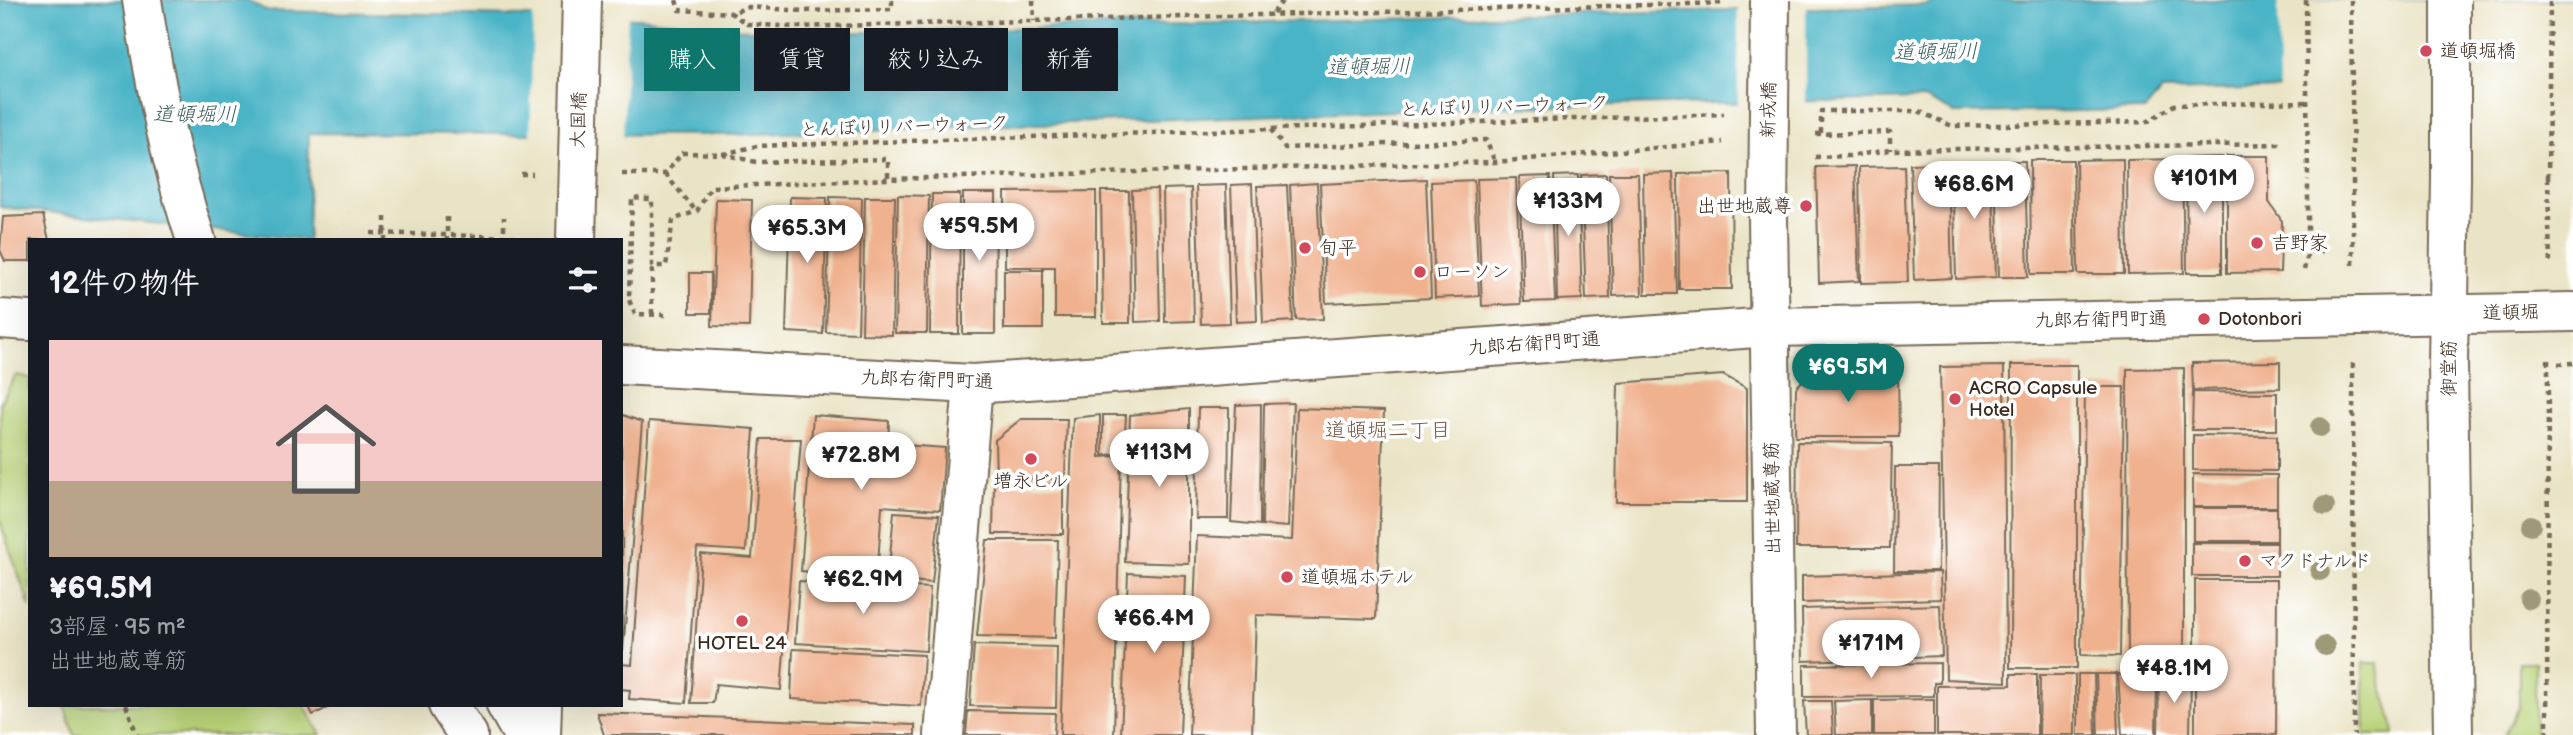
<!DOCTYPE html>
<html lang="ja">
<meta charset="utf-8">
<style>
body{margin:0;font-family:"Balsamiq Sans","Klee One",sans-serif;background:#20242c;color:#f1f3f6;height:100vh;display:flex;flex-direction:column;font-size:26px;white-space:nowrap}
*{box-sizing:border-box;margin:0}
p{font-size:23px;color:#9ea1a6}
.icon{flex:none;width:38px;height:38px;fill:none;stroke:currentColor;stroke-width:2;stroke-linecap:round;stroke-linejoin:round}
.map{position:relative;flex:1;overflow:hidden}
.drawer{position:absolute;left:28px;top:238px;width:595px;height:469px;display:flex;flex-direction:column;background:#171b24;border-radius:0px;box-shadow:0 7px 28px #0002}
.drawer>*{flex:none}
.guide{position:absolute;left:644px;top:28px;width:665px;height:63px;display:flex;gap:14px}
.price{position:absolute;translate:-50% -60px;padding:0 16px;border-radius:24px;background:#fff;color:#222;font-size:23px;line-height:46px;filter:drop-shadow(0 2px 4px #0008)}
.price::after{content:'';position:absolute;left:50%;top:42px;width:21px;height:16px;margin-left:-10px;background:inherit;clip-path:polygon(0 0,100% 0,50% 100%)}
.price.selected{background:#0f766e;color:#fff}
ul{padding:0;list-style:none}
li{display:grid;align-content:center;gap:14px;height:371px;padding:0 21px}
li span{display:grid;place-items:center;height:217px;border-radius:0px;color:#555}
li>.icon{margin-inline-start:auto}
span .icon{width:126px;height:126px;fill:#fffc;stroke-width:1}
li b{font-size:30px}
h2{display:flex;justify-content:space-between;align-items:center;height:84px;padding:0 21px;font-size:30px}
.chip{padding:0 24px;border-radius:0px;background:#171b24;box-shadow:0 7px 28px #0002;font-size:24px;line-height:63px}
.chip.selected{background:#0f766e;color:#fff}
.map>svg:first-child{display:block}
.green{fill:#b8d277;stroke:#7a7e4a;stroke-width:2}
.water{fill:#49b4c6;stroke:#426f72;stroke-width:2}
.pier{fill:#eae4c6}
.building{fill:#f0b18e}
.lines{fill:none;stroke-linecap:round;stroke-linejoin:round}
.street-casing{stroke:#786b59;stroke-width:42}
.secondary-casing{stroke:#786b59;stroke-width:42}
.highway-casing{stroke:#786b59;stroke-width:42}
.path{stroke:#786b59;stroke-width:4.5;stroke-dasharray:5 5;stroke-linecap:butt}
.street{stroke:#fff;stroke-width:38}
.secondary{stroke:#fff;stroke-width:38}
.highway{stroke:#fff;stroke-width:38}
.street-bridge-casing{stroke:#786b59;stroke-width:42;stroke-linecap:butt}
.highway-bridge-casing{stroke:#786b59;stroke-width:42;stroke-linecap:butt}
.path-bridge{stroke:#786b59;stroke-width:4.5;stroke-dasharray:5 5;stroke-linecap:butt}
.street-bridge{stroke:#fff;stroke-width:38}
.highway-bridge{stroke:#fff;stroke-width:38}
.tree{fill:#9e9978}
.poi-dot{fill:#d1495b;stroke:#fff;stroke-width:2.5}
.labels{text-anchor:middle;dominant-baseline:central;stroke-width:7;stroke-linejoin:round;paint-order:stroke}
.poi-label{font-size:19px;fill:#3b2a1e;stroke:#fff;text-anchor:start}
.street-label{font-size:19px;fill:#3b2a1e;stroke:#fff}
.water-label{font-size:21px;font-style:italic;fill:#416161;stroke:#fff}
.neighbourhood-label{font-size:21px;fill:#7a5945;stroke:#fff}
</style>
<div class="map">
<svg width="2573" height="735" viewBox="0 0 2573 735">
<rect width="100%" height="100%" fill="#fff"/>
<filter id="ink" filterUnits="userSpaceOnUse"><feTurbulence type="fractalNoise" baseFrequency=".0143" numOctaves="2"/><feDisplacementMap in="SourceGraphic" scale="14" xChannelSelector="R" yChannelSelector="G"/><feConvolveMatrix kernelMatrix="1 2 1 2 8 2 1 2 1" color-interpolation-filters="sRGB"/></filter>
<filter id="wash" filterUnits="userSpaceOnUse"><feTurbulence type="fractalNoise" baseFrequency=".00686" numOctaves="4" result="noise"/><feDisplacementMap in="SourceGraphic" scale="28" xChannelSelector="R" yChannelSelector="G"/><feGaussianBlur stdDeviation="1.57" result="paint"/><feColorMatrix in="noise" values="0 0 0 0 0 0 0 0 0 0 0 0 0 0 0 0 0 1.4 0 .05"/><feComposite in="paint" operator="in"/></filter>
<g filter="url(#wash)">
<rect width="100%" height="100%" fill="#eae4c6"/>
<g class="green">
<polygon points="16,375 30,378 30,607 0,522 0,403"/>
<polygon points="2519,662 2535,662 2535,735 2504,735 2519,707"/>
<path d="M2363 663H2378C2378 689 2393 709 2394 735H2365Z"/>
<polygon points="64,705 304,705 321,735 74,735"/>
</g>
<polygon class="water" points="0,0 248,0 267,11 637,18 789,34 1927,5 1937,0 2573,0 2573,82 2161,91 2145,110 1954,113 1927,99 1507,107 730,135 309,133 308,240 0,207"/>
<g class="pier">
<polygon points="2278,0 2573,0 2573,85 2279,92"/>
<polygon points="1806,5 1806,105 1738,106 1738,6"/>
<polygon points="533,13 628,14 623,139 530,139"/>
</g>
<g id="blocks">
<g class="building">
<polygon points="2227,156 2269,156 2269,202 2282,221 2280,272 2227,273"/>
<polygon points="2222,157 2222,273 2187,273 2186,158"/>
<polygon points="2123,159 2124,274 2078,274 2076,160"/>
<polygon points="2182,159 2184,273 2128,274 2127,160"/>
<polygon points="2030,160 2073,160 2075,274 2031,274"/>
<polygon points="1996,161 2025,161 2028,277 1999,277"/>
<polygon points="1992,162 1996,277 1956,279 1953,163"/>
<polygon points="1949,163 1952,278 1914,280 1910,164"/>
<polygon points="1855,166 1859,281 1819,283 1816,167"/>
<polygon points="1904,166 1908,282 1861,283 1859,167"/>
<polygon points="1673,173 1677,294 1645,294 1643,174"/>
<polygon points="1731,173 1732,289 1679,289 1678,174"/>
<polygon points="1606,174 1610,298 1586,299 1581,175"/>
<polygon points="1609,174 1638,174 1642,295 1613,296"/>
<polygon points="1578,175 1582,299 1557,300 1554,176"/>
<polygon points="1550,176 1555,301 1524,302 1519,177"/>
<polygon points="1516,178 1521,304 1482,306 1477,179"/>
<polygon points="1426,179 1431,298 1326,303 1320,184"/>
<polygon points="1474,180 1479,296 1435,298 1431,182"/>
<polygon points="1317,183 1323,319 1296,320 1290,185"/>
<polygon points="1252,184 1257,321 1236,322 1231,185"/>
<polygon points="1226,185 1230,323 1201,324 1196,186"/>
<polygon points="1287,185 1293,321 1263,323 1257,186"/>
<polygon points="1191,188 1194,321 1165,322 1163,189"/>
<polygon points="1157,189 1160,321 1135,322 1132,190"/>
<polygon points="1096,191 1096,317 1055,317 1055,267 1005,267 1005,192"/>
<polygon points="1101,191 1129,191 1130,323 1103,323"/>
<polygon points="963,193 996,193 995,334 963,334"/>
<polygon points="932,194 960,194 959,334 930,334"/>
<polygon points="898,195 929,196 927,333 895,333"/>
<polygon points="790,197 827,198 823,334 786,332"/>
<polygon points="830,197 862,198 858,333 826,332"/>
<polygon points="865,197 895,197 892,335 862,334"/>
<polygon points="716,199 752,200 749,327 712,326"/>
<polygon points="43,215 49,240 30,240 30,261 5,261 0,250 3,217"/>
<rect x="1004" y="270" width="39" height="59"/>
<rect x="690" y="273" width="21" height="40"/>
<polygon points="2280,362 2280,388 2193,390 2192,363"/>
<polygon points="2011,365 2077,365 2077,668 2010,668"/>
<polygon points="2004,366 2006,682 1946,679 1940,367"/>
<polygon points="2184,368 2184,669 2128,669 2127,369"/>
<polygon points="1813,369 1898,370 1899,437 1795,437 1796,388"/>
<polygon points="1723,375 1747,388 1747,502 1616,502 1618,383"/>
<polygon points="2085,387 2124,387 2120,656 2081,655"/>
<polygon points="2193,392 2277,393 2277,430 2192,430"/>
<polygon points="1293,403 1288,527 1262,525 1264,404"/>
<polygon points="1261,404 1260,525 1231,522 1236,405"/>
<polygon points="1198,408 1229,408 1228,519 1196,519"/>
<polygon points="1297,408 1384,411 1376,619 1256,615 1252,735 1189,735 1197,536 1292,540"/>
<polygon points="1189,409 1189,564 1125,562 1130,415"/>
<polygon points="623,415 642,422 623,651 621,419"/>
<polygon points="813,415 889,421 888,444 945,448 940,510 882,506 877,578 801,571"/>
<polygon points="1100,415 1100,457 1121,456 1114,735 1060,735 1073,418"/>
<polygon points="1103,415 1126,415 1124,454 1103,455"/>
<polygon points="1021,419 1067,419 1065,479 996,478 995,440"/>
<polygon points="649,421 754,429 746,551 697,548 686,703 629,699 630,690 621,689 621,664 632,665"/>
<polygon points="2193,435 2277,436 2277,471 2193,470"/>
<polygon points="761,439 801,439 781,690 716,684 713,703 691,703 701,554 752,558"/>
<polygon points="1797,442 1892,443 1890,548 1796,548"/>
<polygon points="1895,467 1939,467 1938,571 1894,571"/>
<polygon points="2193,474 2277,475 2277,507 2193,507"/>
<polygon points="994,484 1063,484 1063,534 993,534"/>
<rect x="2193" y="508" width="84" height="33"/>
<polygon points="894,512 939,515 932,583 888,579"/>
<polygon points="987,540 1058,540 1055,638 977,636"/>
<rect x="2192" y="543" width="85" height="33"/>
<polygon points="1940,572 1941,599 1802,603 1802,576"/>
<polygon points="1128,573 1186,576 1180,735 1121,735"/>
<polygon points="2195,580 2277,580 2276,735 2195,735"/>
<polygon points="799,581 930,588 926,651 795,643"/>
<polygon points="1940,605 1942,656 1803,661 1802,609"/>
<polygon points="974,645 1057,647 1056,708 970,706"/>
<polygon points="793,649 924,655 921,706 791,699"/>
<polygon points="1940,663 1940,683 1934,683 1934,696 1804,697 1804,665"/>
<polygon points="2011,674 2037,674 2037,735 1937,735 1937,686 2011,685"/>
<polygon points="2078,674 2094,674 2096,735 2078,735"/>
<polygon points="2096,674 2116,674 2118,735 2098,735"/>
<polygon points="2118,674 2157,675 2156,735 2122,735"/>
<polygon points="2159,674 2191,675 2190,735 2158,735"/>
<polygon points="2040,675 2075,675 2075,735 2039,735"/>
<polygon points="1934,699 1934,735 1874,735 1874,700"/>
<polygon points="1872,700 1872,735 1836,735 1834,701"/>
<polygon points="1804,701 1831,701 1833,735 1806,735"/>
<polygon points="308,705 333,705 313,715"/>
<polygon points="968,711 1055,713 1054,735 966,735"/>
<polygon points="597,713 915,725 915,735 604,735"/>
</g>
</g>
</g>
<g filter="url(#ink)">
<use href="#blocks" fill-opacity="0" stroke="#786b59" stroke-width="2"/>
<g class="lines">
<g class="street-casing">
<g id="street">
<polyline points="1768,220 1776,735"/>
<polyline points="621,365 973,384 1770,327 2573,312"/>
<polyline points="506,705 523,735"/>
<polyline points="541,735 542,705"/>
<polyline points="944,735 973,384"/>
</g>
</g>
<g class="secondary-casing">
<polyline id="secondary" points="0,319 30,321"/>
</g>
<g class="highway-casing">
<g id="highway">
<path d="M142 0C154 82 170 161 196 240"/>
<polyline points="2451,179 2448,364 2453,735"/>
<polyline points="448,705 468,735"/>
</g>
</g>
<g class="path">
<polyline points="676,0 679,10 731,13"/>
<polyline points="892,0 892,9 804,11 749,7 731,13 747,24 796,27 1726,3"/>
<polyline points="1033,0 1034,21"/>
<polyline points="1273,13 1283,0"/>
<polyline points="1271,130 1285,148 1486,140 1495,162"/>
<polyline points="1821,133 1821,111 1918,111 1952,126 2147,122 2174,105 2307,102"/>
<polyline points="1816,134 1890,132 1890,150"/>
<polyline points="723,154 757,146 1724,114"/>
<polyline points="1815,157 1849,156 1890,150 2280,144"/>
<polyline points="521,174 533,174"/>
<polyline points="622,174 665,174 682,153 723,154 756,162 888,159 888,179"/>
<polyline points="665,174 696,211"/>
<polyline points="2548,177 2550,267"/>
<polyline points="2353,180 2353,270"/>
<polyline points="385,217 385,240"/>
<polyline points="447,217 447,240"/>
<polyline points="371,233 515,237"/>
<polyline points="504,240 504,217"/>
<polyline points="2308,251 2328,251"/>
<polyline points="2304,270 2308,251 2308,180"/>
<polyline points="652,314 652,266"/>
<polyline points="665,315 635,314 629,300 632,198 652,199 652,266 666,266 673,220 697,211 711,187 888,179 1495,162 1723,142"/>
<polyline points="2353,363 2354,735"/>
<polyline points="2558,364 2573,363"/>
<polyline points="126,705 137,735"/>
<polyline points="2547,735 2548,360"/>
</g>
<use href="#street" class="street"/>
<use href="#secondary" class="secondary"/>
<use href="#highway" class="highway"/>
<g class="street-bridge-casing">
<g id="street-bridge">
<polyline points="1768,220 1770,0"/>
<polyline points="576,240 582,0"/>
</g>
</g>
<g class="highway-bridge-casing">
<polyline id="highway-bridge" points="2451,179 2451,0"/>
</g>
<g class="path-bridge">
<polyline points="2306,0 2308,180"/>
<polyline points="2351,0 2353,180"/>
<polyline points="2548,177 2550,0"/>
</g>
<use href="#street-bridge" class="street-bridge"/>
<use href="#highway-bridge" class="highway-bridge"/>
</g>
<g class="tree">
<circle cx="2320" cy="427" r="10"/>
<circle cx="2325" cy="506" r="10"/>
<circle cx="2531" cy="525" r="10"/>
<circle cx="2320" cy="571" r="10"/>
<circle cx="2529" cy="599" r="10"/>
<circle cx="2325" cy="646" r="10"/>
</g>
</g>
<g class="poi-dot">
<circle cx="2426" cy="51" r="7"/>
<circle cx="1806" cy="206" r="7"/>
<circle cx="2257" cy="243" r="7"/>
<circle cx="1305" cy="248" r="7"/>
<circle cx="1420" cy="272" r="7"/>
<circle cx="2204" cy="319" r="7"/>
<circle cx="1955" cy="399" r="7"/>
<circle cx="1031" cy="459" r="7"/>
<circle cx="2245" cy="561" r="7"/>
<circle cx="1287" cy="577" r="7"/>
<circle cx="742" cy="621" r="7"/>
</g>
<g class="labels">
<g class="poi-label">
<text x="2440" y="51">道頓堀橋</text>
<text x="1792" y="206" text-anchor="end">出世地蔵尊</text>
<text x="2271" y="243">吉野家</text>
<text x="1319" y="248">旬平</text>
<text x="1434" y="272">ローソン</text>
<text x="2218" y="319">Dotonbori</text>
<text x="1969" y="388">ACRO Capsule<tspan x="1969" dy="22">Hotel</tspan></text>
<text x="1031" y="481" text-anchor="middle">増永ビル</text>
<text x="2259" y="561">マクドナルド</text>
<text x="1301" y="577">道頓堀ホテル</text>
<text x="742" y="643" text-anchor="middle">HOTEL 24</text>
</g>
<g class="street-label">
<text transform="translate(1504 107) rotate(-2)">とんぼりリバーウォーク</text>
<text transform="translate(1769 110) rotate(-89)">新戎橋</text>
<text transform="translate(579 120) rotate(-88)">大国橋</text>
<text transform="translate(904 127) rotate(-2)">とんぼりリバーウォーク</text>
<text transform="translate(2511 313) rotate(-1)">道頓堀</text>
<text transform="translate(2101 320) rotate(-1)">九郎右衛門町通</text>
<text transform="translate(1534 344) rotate(-4)">九郎右衛門町通</text>
<text transform="translate(2449 368) rotate(-90)">御堂筋</text>
<text transform="translate(927 380) rotate(2)">九郎右衛門町通</text>
<text transform="translate(1773 498) rotate(-91)">出世地蔵尊筋</text>
</g>
<g class="water-label">
<text transform="translate(1936 52) rotate(-1)">道頓堀川</text>
<text transform="translate(1369 67) rotate(-1)">道頓堀川</text>
<text x="195" y="114">道頓堀川</text>
</g>
<g class="neighbourhood-label">
<text x="1388" y="430">道頓堀二丁目</text>
</g>
</g>
</svg>
<b class="price" style="left:2204px;top:215px">¥101M</b>
<b class="price" style="left:1974px;top:221px">¥68.6M</b>
<b class="price" style="left:1568px;top:238px">¥133M</b>
<b class="price" style="left:979px;top:263px">¥59.5M</b>
<b class="price" style="left:807px;top:265px">¥65.3M</b>
<b class="price selected" style="left:1848px;top:404px">¥69.5M</b>
<b class="price" style="left:1159px;top:489px">¥113M</b>
<b class="price" style="left:861px;top:492px">¥72.8M</b>
<b class="price" style="left:863px;top:616px">¥62.9M</b>
<b class="price" style="left:1154px;top:655px">¥66.4M</b>
<b class="price" style="left:1871px;top:680px">¥171M</b>
<b class="price" style="left:2174px;top:705px">¥48.1M</b>
<div class="guide">
<a class="chip selected">購入</a>
<a class="chip">賃貸</a>
<a class="chip">絞り込み</a>
<a class="chip">新着</a>
</div>
<section class="drawer">
<h2>12件の物件<svg class="icon" aria-label="filters" viewBox="0 0 24 24"><path d="M4 7h16M4 17h16"/><circle cx="9" cy="7" r="2"/><circle cx="15" cy="17" r="2"/></svg></h2>
<ul>
<li><span style="background:linear-gradient(#f6c9c9 65%,#b9a48a 0)"><svg class="icon" aria-label="home" viewBox="0 0 24 24"><path d="M3 11l9-7 9 7M6 9v11h12V9"/></svg></span><div><b>¥69.5M</b><p>3部屋 · 95 m²</p><p>出世地蔵尊筋</p></div></li>
</ul>
</section>
</div>
